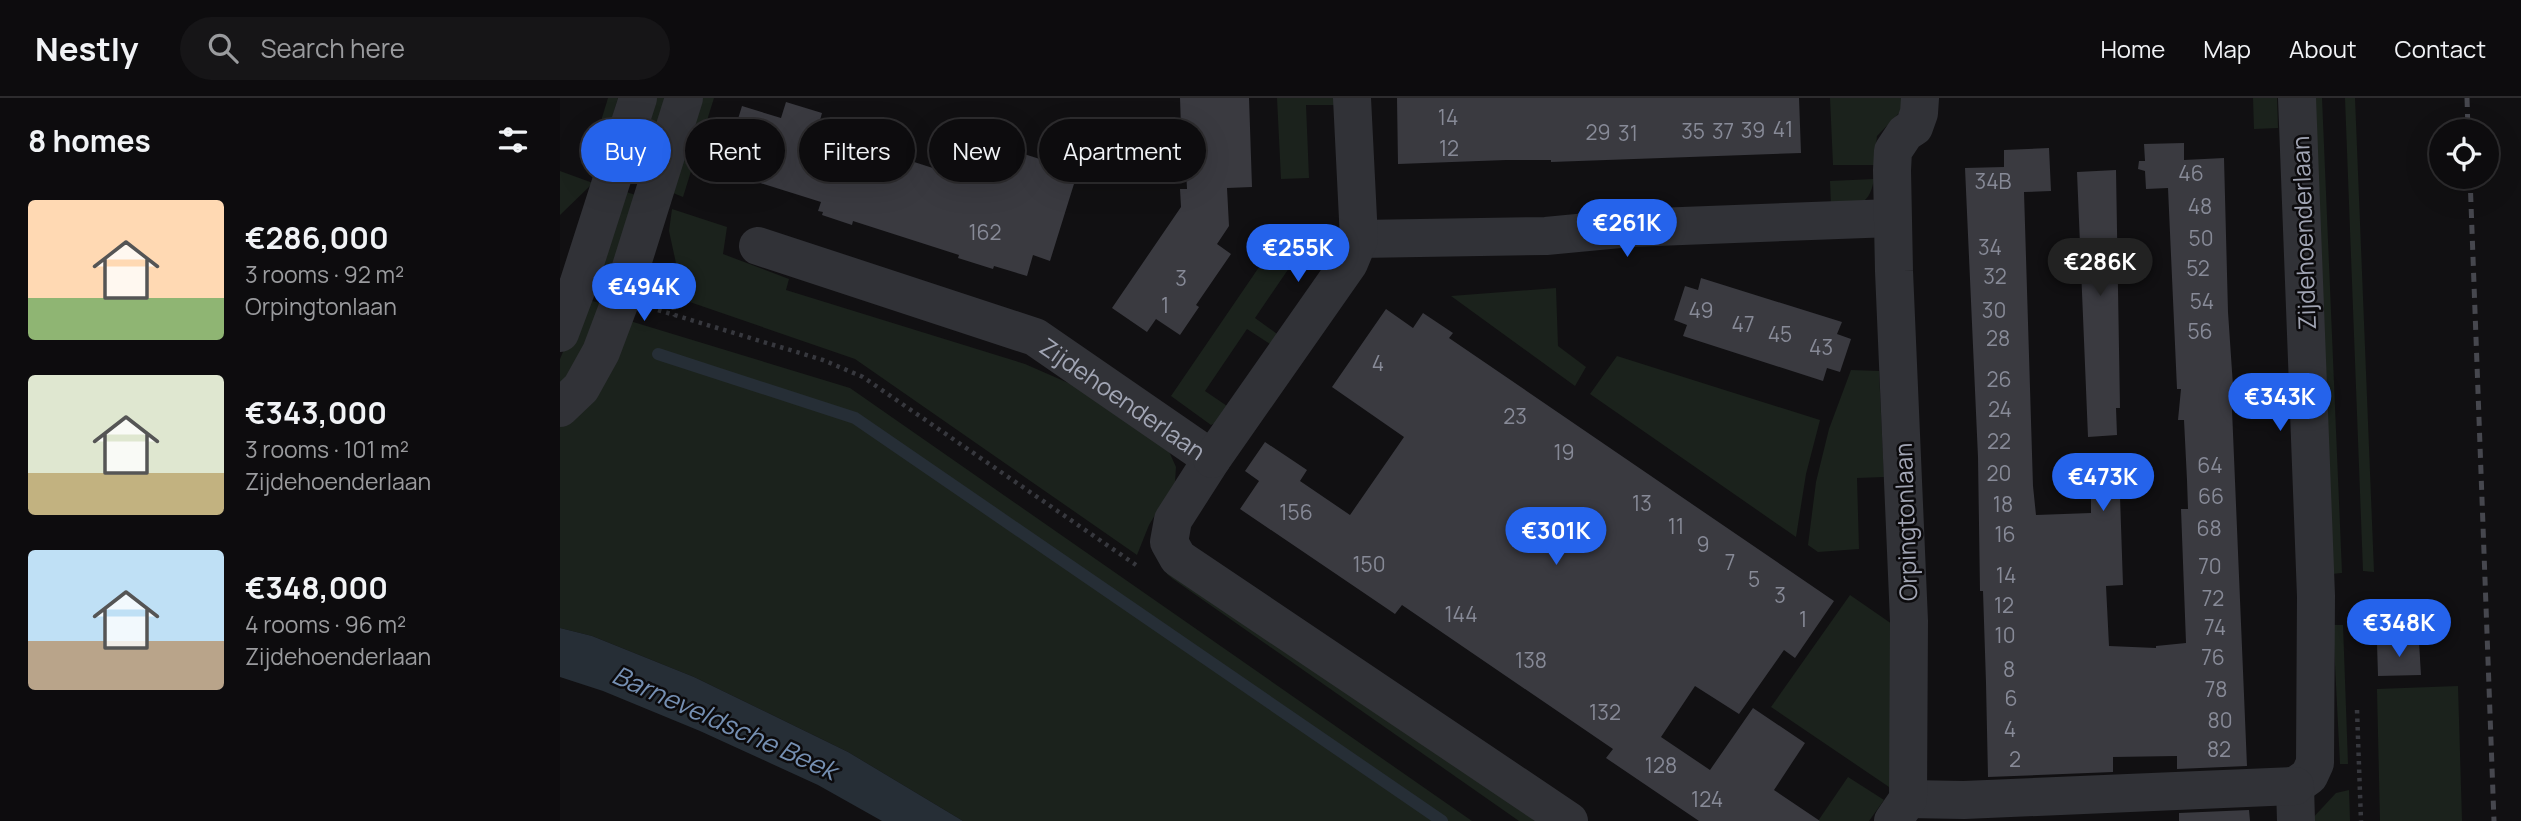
<!DOCTYPE html>
<meta charset="utf-8">
<style>
body{margin:0;font-family:Manrope,sans-serif;background:#161517;color:#f1f3f6;height:100vh;display:flex;flex-direction:column;font-size:26px;white-space:nowrap}
*{box-sizing:border-box;margin:0}
p{font-size:23px;color:#9a9b9e}
.icon{flex:none;width:38px;height:38px;fill:none;stroke:currentColor;stroke-width:2;stroke-linecap:round;stroke-linejoin:round}
.map{position:relative;flex:1;overflow:hidden}
.side{display:flex;flex-direction:column;background:#0d0c0e;width:560px}
.side>*{flex:none}
.guide{position:absolute;left:21px;top:21px;width:665px;height:63px;display:flex;gap:14px}
.fabs{position:absolute;left:1869px;top:21px;display:grid;gap:14px}
.fabs a{display:grid;place-items:center;width:70px;height:70px;border-radius:50%;background:#0d0c0e;box-shadow:0 7px 28px #0002,0 0 0 2px #2d2c2e;font-size:35px}
.price{position:absolute;translate:-50% -60px;padding:0 16px;border-radius:24px;background:#2563eb;color:#fff;font-size:23px;line-height:46px;filter:drop-shadow(0 2px 4px #0008)}
.price::after{content:'';position:absolute;left:50%;top:42px;width:21px;height:16px;margin-left:-10px;background:inherit;clip-path:polygon(0 0,100% 0,50% 100%)}
.price.on{background:#222;color:#fff}
ul{padding:0;list-style:none}
li{display:flex;align-items:center;gap:21px;height:175px;padding:0 28px}
li span{display:grid;place-items:center;flex:none;width:196px;height:140px;border-radius:7px;color:#555}
li>.icon{margin-inline-start:auto}
span .icon{width:84px;height:84px;fill:#fffc;stroke-width:1}
li b{font-size:30px}
h2{display:flex;justify-content:space-between;align-items:center;height:84px;padding:0 28px;font-size:30px}
.tag{padding:0 24px;border-radius:32px;background:#0d0c0e;box-shadow:0 7px 28px #0002,0 0 0 2px #2d2c2e;font-size:24px;line-height:63px}
.tag.on{background:#2563eb;color:#fff}
header{display:flex;align-items:center;gap:42px;box-sizing:border-box;height:98px;padding:0 35px;background:#0d0c0e;border-bottom:2px solid #2d2c2e}
header strong{font-size:33px}
nav{display:flex;gap:38px;margin-inline-start:auto;font-size:24px}
.search{width:490px;height:63px;background:#161517;display:flex;align-items:center;gap:18px;box-sizing:border-box;padding:0 24px;border-radius:38px;color:#9a9b9e;font-size:26px}
main{display:flex;flex:1;min-height:0}
.map>svg:first-child{display:block}
.green{fill:#1b221c}
.water{fill:#262e36}
.lines{fill:none;stroke-linecap:round;stroke-linejoin:round}
.stream{stroke:#262e36;stroke-width:12}
.building{fill:#3a3a40}
.path{stroke:#37383e;stroke-width:4.5;stroke-dasharray:3.5 5;stroke-linecap:butt}
.minor{stroke:#313237;stroke-width:38}
.rail{stroke:#46474e;stroke-width:5;stroke-dasharray:9 7;stroke-linecap:butt}
.labels{text-anchor:middle;dominant-baseline:central;stroke-width:5;stroke-linejoin:round;paint-order:stroke}
.number-label{font-size:21px;fill:#878a97}
.street-label{font-size:24px;fill:#a1a5b4;stroke:#0c0b0d}
.water-label{font-size:26px;font-style:italic;fill:#758fb2;stroke:#0c0b0d}
</style>
<header>
<strong>Nestly</strong>
<div class="search"><svg class="icon" aria-label="search" viewBox="0 0 24 24"><circle cx="10" cy="10" r="6"/><path d="M15 15l6 6"/></svg>Search here</div>
<nav><a>Home</a><a>Map</a><a>About</a><a>Contact</a></nav>
</header>
<main>
<section class="side">
<h2>8 homes<svg class="icon" aria-label="filters" viewBox="0 0 24 24"><path d="M4 7h16M4 17h16"/><circle cx="9" cy="7" r="2"/><circle cx="15" cy="17" r="2"/></svg></h2>
<ul>
<li><span style="background:linear-gradient(#ffd9b3 70%,#8fb573 0)"><svg class="icon" aria-label="home" viewBox="0 0 24 24"><path d="M3 11l9-7 9 7M6 9v11h12V9"/></svg></span><div><b>€286,000</b><p>3 rooms · 92 m²</p><p>Orpingtonlaan</p></div></li>
<li><span style="background:linear-gradient(#dfe7d0 70%,#c2b280 0)"><svg class="icon" aria-label="home" viewBox="0 0 24 24"><path d="M3 11l9-7 9 7M6 9v11h12V9"/></svg></span><div><b>€343,000</b><p>3 rooms · 101 m²</p><p>Zijdehoenderlaan</p></div></li>
<li><span style="background:linear-gradient(#bfe0f5 65%,#b9a48a 0)"><svg class="icon" aria-label="home" viewBox="0 0 24 24"><path d="M3 11l9-7 9 7M6 9v11h12V9"/></svg></span><div><b>€348,000</b><p>4 rooms · 96 m²</p><p>Zijdehoenderlaan</p></div></li>
</ul>
</section>
<div class="map">
<svg width="1961" height="723" viewBox="0 0 1961 723">
<rect width="100%" height="100%" fill="#111012"/>
<g class="green">
<polygon points="48,0 58,0 36,72 27,69"/>
<polygon points="90,0 111,0 84,85 65,79"/>
<polygon points="143,0 154,0 123,99 113,95"/>
<polygon points="717,0 775,0 775,7 746,7 749,80 721,81"/>
<polygon points="1270,0 1344,0 1341,13 1317,38 1314,67 1273,67"/>
<polygon points="1693,0 1717,0 1718,30 1694,31"/>
<polygon points="1752,0 1762,0 1782,475 1771,476"/>
<polygon points="1785,0 1795,0 1814,474 1803,473"/>
<polygon points="0,73 33,85 0,117"/>
<path d="M1314 81C1309 111 1295 107 1271 108L1270 83Z"/>
<polygon points="60,92 82,99 54,187 33,180"/>
<polygon points="112,111 167,129 163,156 229,181 226,192 465,266 513,287 607,349 616,369 615,384 589,427 577,457 295,261 124,202 109,133"/>
<polygon points="723,134 769,166 763,174 738,157 695,220 720,238 713,248 687,231 645,293 670,310 657,324 651,327 611,298"/>
<polygon points="996,190 998,248 1026,269 1015,288 891,198"/>
<polygon points="25,201 47,207 0,292 0,261"/>
<polygon points="70,223 290,290 912,723 403,723 288,654 134,579 32,538 0,530 0,327"/>
<polygon points="1057,258 1260,322 1246,376 1236,439 1030,296"/>
<polygon points="1291,272 1319,273 1324,379 1297,380 1299,451 1258,454 1248,447 1256,384 1269,331"/>
<polygon points="606,469 977,723 959,723 613,481 607,476"/>
<polygon points="1290,497 1332,526 1332,691 1211,609"/>
<polygon points="1773,527 1783,527 1788,666 1780,666"/>
<polygon points="1898,588 1902,723 1820,723 1817,591"/>
<polygon points="1288,679 1324,702 1309,723 1258,723"/>
<polygon points="1789,692 1790,723 1750,723 1776,695"/>
</g>
<polygon class="water" points="0,530 32,538 134,579 288,654 403,723 322,723 258,687 140,633 43,593 0,579"/>
<g class="lines">
<polyline class="stream" points="98,256 295,320 882,723"/>
</g>
<g class="building">
<polygon points="620,0 689,0 692,89 667,90 669,128 657,146 671,156 636,207 639,209 620,237 596,221 587,234 552,210 621,109 620,91 627,91 624,30 621,30"/>
<polygon points="837,0 1239,0 1241,55 991,64 991,62 946,62 838,66"/>
<polygon points="226,4 262,15 257,33 423,86 435,47 518,73 490,163 473,157 467,178 434,168 433,171 398,160 399,157 293,123 292,127 262,117 263,114 258,113 261,104 162,73 182,8 221,20"/>
<polygon points="1624,45 1624,62 1664,60 1668,214 1673,288 1671,288 1687,668 1617,671 1617,658 1553,659 1553,674 1428,679 1426,585 1423,493 1420,493 1418,359 1405,70 1444,69 1444,52 1489,50 1491,93 1464,94 1473,388 1476,417 1531,415 1531,399 1560,398 1563,487 1546,488 1549,548 1596,550 1596,548 1626,545 1621,411 1628,411 1627,382 1624,322 1618,322 1621,291 1617,291 1608,90 1586,91 1585,73 1578,71 1579,63 1585,63 1584,46"/>
<polygon points="1556,72 1560,310 1556,310 1557,337 1528,339 1517,74"/>
<polygon points="1141,180 1282,224 1277,236 1291,241 1280,274 1267,270 1263,283 1123,238 1127,227 1114,222 1125,188 1138,192"/>
<polygon points="826,211 853,230 863,215 893,235 889,240 1274,503 1235,560 1224,552 1179,616 1135,588 1101,639 1150,672 1193,610 1245,645 1214,692 1260,723 1139,723 1046,660 1053,651 842,507 835,516 680,411 699,383 685,373 705,344 747,372 740,383 790,417 844,339 772,289"/>
<polygon points="1859,544 1861,577 1818,578 1817,546"/>
<polygon points="1689,712 1690,723 1619,723 1619,715"/>
</g>
<g class="lines">
<g class="path">
<polyline points="109,183 115,218"/>
<polyline points="98,212 263,262 303,279 576,467"/>
<polyline points="1797,612 1801,723"/>
</g>
<g class="minor">
<polyline points="799,141 986,138 1070,130 1332,120"/>
<path id="s1" d="M198 148 475 239 652 361 613 422 609 444 618 460 1009 723"/>
<polyline points="0,235 18,187 78,0"/>
<polyline points="0,310 21,290 41,254 61,201 124,0"/>
<polyline points="652,361 789,165 799,141 792,0"/>
<polyline points="1735,688 1749,678 1755,665 1756,498 1737,0"/>
<polyline points="1735,688 1736,723"/>
<polyline points="1348,701 1404,702 1735,688"/>
<polyline points="1333,723 1348,701 1349,523 1334,173 1332,72 1333,53 1345,35 1354,29 1359,15 1360,0"/>
</g>
<g class="rail">
<polyline points="1907,0 1908,33"/>
<polyline points="1910,79 1934,723"/>
</g>
</g>
<g class="labels">
<g class="number-label">
<text x="888" y="19">14</text>
<text x="1223" y="31">41</text>
<text x="1193" y="32">39</text>
<text x="1133" y="33">35</text>
<text x="1163" y="33">37</text>
<text x="1038" y="34">29</text>
<text x="1068" y="35">31</text>
<text x="889" y="50">12</text>
<text x="1631" y="75">46</text>
<text x="1433" y="83">34B</text>
<text x="1640" y="108">48</text>
<text x="425" y="134">162</text>
<text x="1641" y="140">50</text>
<text x="1430" y="149">34</text>
<text x="1638" y="170">52</text>
<text x="1435" y="178">32</text>
<text x="621" y="180">3</text>
<text x="1642" y="203">54</text>
<text x="605" y="207">1</text>
<text x="1141" y="212">49</text>
<text x="1434" y="212">30</text>
<text x="1183" y="226">47</text>
<text x="1640" y="233">56</text>
<text x="1220" y="236">45</text>
<text x="1438" y="240">28</text>
<text x="1261" y="249">43</text>
<text x="818" y="265">4</text>
<text x="1439" y="281">26</text>
<text x="1440" y="311">24</text>
<text x="955" y="318">23</text>
<text x="1439" y="343">22</text>
<text x="1004" y="354">19</text>
<text x="1650" y="367">64</text>
<text x="1439" y="375">20</text>
<text x="1651" y="398">66</text>
<text x="1082" y="405">13</text>
<text x="1443" y="406">18</text>
<text x="736" y="414">156</text>
<text x="1116" y="428">11</text>
<text x="1649" y="430">68</text>
<text x="1445" y="436">16</text>
<text x="1143" y="446">9</text>
<text x="1170" y="464">7</text>
<text x="809" y="466">150</text>
<text x="1650" y="468">70</text>
<text x="1446" y="477">14</text>
<text x="1194" y="481">5</text>
<text x="1220" y="497">3</text>
<text x="1653" y="500">72</text>
<text x="1444" y="507">12</text>
<text x="901" y="516">144</text>
<text x="1243" y="521">1</text>
<text x="1655" y="529">74</text>
<text x="1445" y="537">10</text>
<text x="1653" y="559">76</text>
<text x="971" y="562">138</text>
<text x="1449" y="571">8</text>
<text x="1656" y="591">78</text>
<text x="1451" y="600">6</text>
<text x="1045" y="614">132</text>
<text x="1660" y="622">80</text>
<text x="1450" y="631">4</text>
<text x="1659" y="651">82</text>
<text x="1455" y="661">2</text>
<text x="1101" y="667">128</text>
<text x="1147" y="701">124</text>
</g>
<g class="street-label">
<text transform="translate(1743 135) rotate(-92)">Zijdehoenderlaan</text>
<text stroke="none"><textPath href="#s1" startOffset="399">Zijdehoenderlaan</textPath></text>
<text transform="translate(1345 424) rotate(-92)">Orpingtonlaan</text>
</g>
<g class="water-label">
<text transform="translate(165 624) rotate(24)">Barneveldsche Beek</text>
</g>
</g>
</svg>
<div class="fabs">
<a><svg class="icon" aria-label="locate" viewBox="0 0 24 24"><circle cx="12" cy="12" r="6"/><path d="M12 2v4M12 18v4M2 12h4M18 12h4"/></svg></a>
</div>
<b class="price" style="left:1067px;top:161px">€261K</b>
<b class="price" style="left:738px;top:186px">€255K</b>
<b class="price on" style="left:1540px;top:200px">€286K</b>
<b class="price" style="left:84px;top:225px">€494K</b>
<b class="price" style="left:1720px;top:335px">€343K</b>
<b class="price" style="left:1543px;top:415px">€473K</b>
<b class="price" style="left:996px;top:469px">€301K</b>
<b class="price" style="left:1839px;top:561px">€348K</b>
<div class="guide">
<a class="tag on">Buy</a>
<a class="tag">Rent</a>
<a class="tag">Filters</a>
<a class="tag">New</a>
<a class="tag">Apartment</a>
</div>
</div>
</main>
